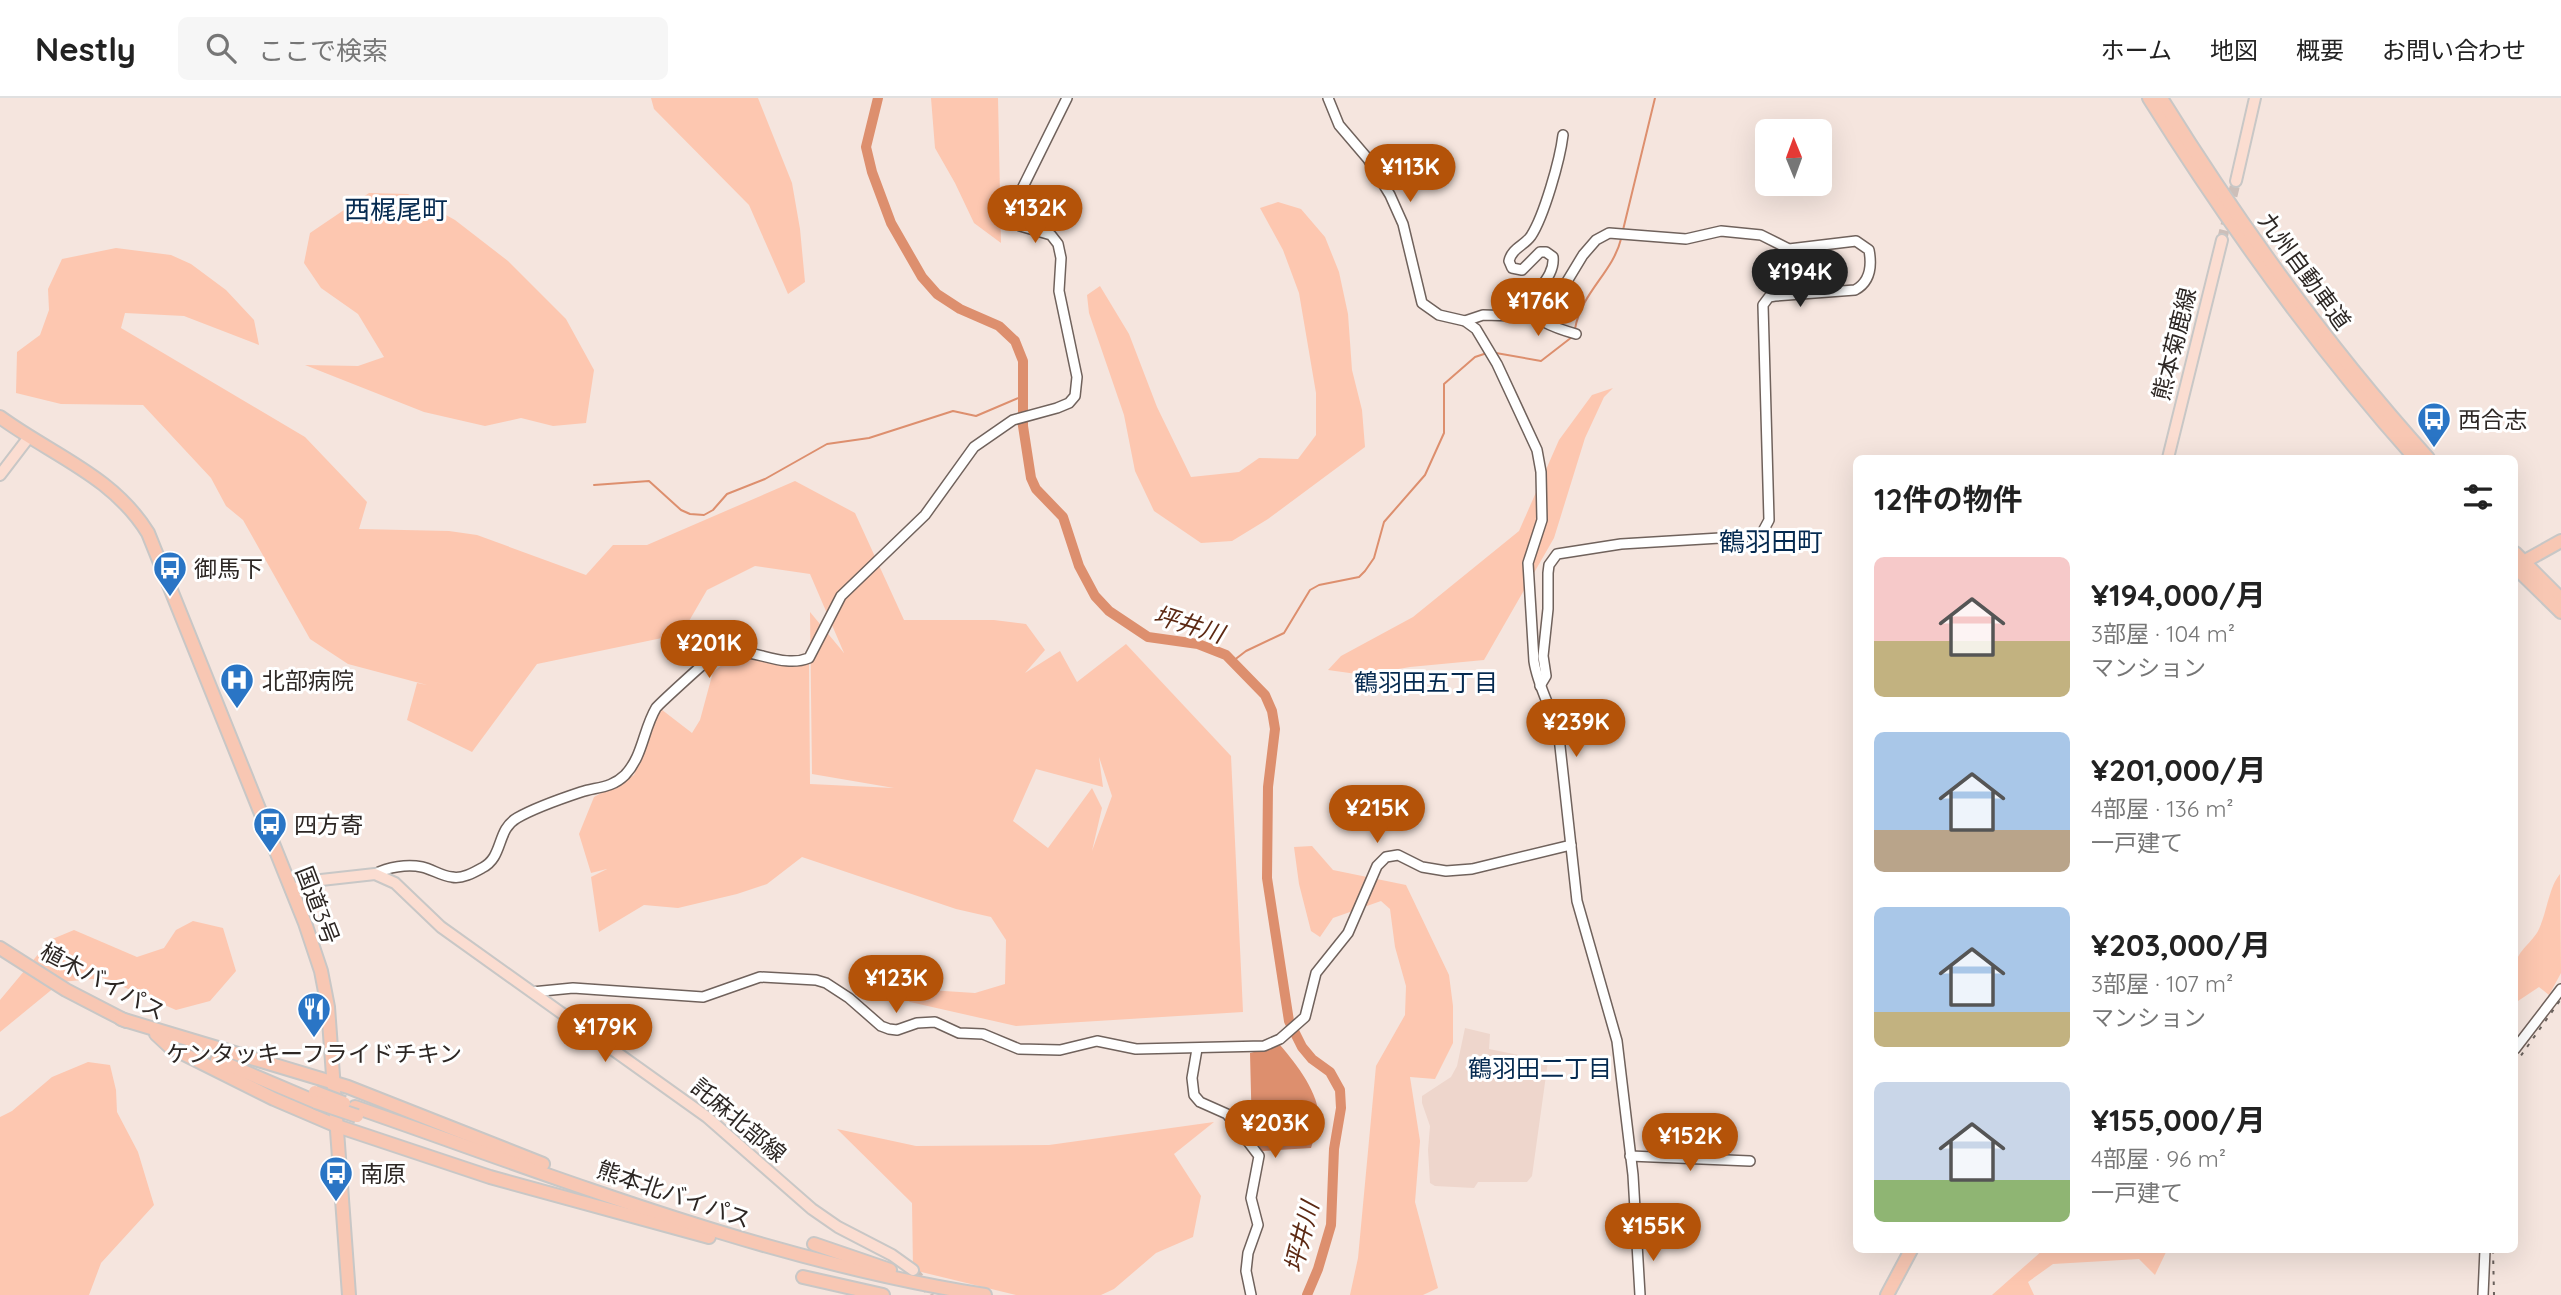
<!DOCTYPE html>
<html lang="ja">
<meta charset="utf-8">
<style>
body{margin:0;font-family:Quicksand,"Noto Sans JP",sans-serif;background:#f6f6f6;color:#222;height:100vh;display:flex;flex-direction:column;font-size:26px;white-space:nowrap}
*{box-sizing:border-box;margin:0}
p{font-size:23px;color:#767676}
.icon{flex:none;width:38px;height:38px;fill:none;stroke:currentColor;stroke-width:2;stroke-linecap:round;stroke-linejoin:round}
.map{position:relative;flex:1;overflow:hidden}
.panel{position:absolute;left:1853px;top:357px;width:665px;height:798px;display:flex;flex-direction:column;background:#fff;border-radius:10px;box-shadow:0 7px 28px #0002}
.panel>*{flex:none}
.needle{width:46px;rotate:359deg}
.controls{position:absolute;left:1755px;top:21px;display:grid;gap:14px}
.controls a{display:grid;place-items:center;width:77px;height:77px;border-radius:10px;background:#fff;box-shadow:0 7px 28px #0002;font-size:35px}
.price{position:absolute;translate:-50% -60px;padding:0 16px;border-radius:24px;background:#b45309;color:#fff;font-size:23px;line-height:46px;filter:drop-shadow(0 2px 4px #0008)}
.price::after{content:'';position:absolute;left:50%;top:42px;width:21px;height:16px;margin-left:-10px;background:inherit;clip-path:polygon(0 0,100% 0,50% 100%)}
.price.active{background:#222;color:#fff}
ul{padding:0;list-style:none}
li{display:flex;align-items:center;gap:21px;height:175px;padding:0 21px}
li span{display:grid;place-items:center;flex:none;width:196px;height:140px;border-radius:10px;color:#555}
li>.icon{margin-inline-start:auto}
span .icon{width:84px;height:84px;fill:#fffc;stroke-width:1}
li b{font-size:30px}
h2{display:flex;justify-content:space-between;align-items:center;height:84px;padding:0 21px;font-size:30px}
header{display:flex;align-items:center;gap:42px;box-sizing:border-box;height:98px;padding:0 35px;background:#fff;border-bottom:2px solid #e0e0e0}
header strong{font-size:33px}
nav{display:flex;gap:38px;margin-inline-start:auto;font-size:24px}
.search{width:490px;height:63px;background:#f6f6f6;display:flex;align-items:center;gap:18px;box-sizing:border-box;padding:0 24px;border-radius:10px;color:#767676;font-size:26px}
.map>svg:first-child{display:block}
.built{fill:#eed6cc}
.green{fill:#fdc7b0;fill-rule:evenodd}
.water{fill:#dd8f6e}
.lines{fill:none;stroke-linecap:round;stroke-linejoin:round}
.stream{stroke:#dd8f6e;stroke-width:2}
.river{stroke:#dd8f6e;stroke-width:10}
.major-tunnel{stroke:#cdbfb9;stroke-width:10;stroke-dasharray:10 5;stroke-linecap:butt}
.minor-casing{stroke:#70625c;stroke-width:12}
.major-casing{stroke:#c8c7c6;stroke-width:14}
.highway-casing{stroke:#c8c7c6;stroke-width:16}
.minor{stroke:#fff;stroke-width:9}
.major{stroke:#fbddd1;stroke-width:10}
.highway{stroke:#f8c7b3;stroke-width:12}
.rail{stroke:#6a615c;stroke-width:2;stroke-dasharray:3.5 7;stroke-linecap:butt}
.highway-bridge-casing{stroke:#c8c7c6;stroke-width:16;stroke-linecap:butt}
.highway-bridge{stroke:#f8c7b3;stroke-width:12}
.labels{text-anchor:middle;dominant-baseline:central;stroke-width:6;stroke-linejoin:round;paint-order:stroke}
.street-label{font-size:23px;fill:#2d2724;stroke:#fff}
.poi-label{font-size:23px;fill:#2d2724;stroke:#fff;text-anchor:start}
.water-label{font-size:24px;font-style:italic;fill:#5c2913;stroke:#fff}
.neighbourhood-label{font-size:24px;fill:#052a50;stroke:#fff}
.quarter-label{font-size:26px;fill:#052a50;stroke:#fff}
</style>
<header>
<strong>Nestly</strong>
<div class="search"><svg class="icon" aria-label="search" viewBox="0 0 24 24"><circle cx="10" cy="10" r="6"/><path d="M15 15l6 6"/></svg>ここで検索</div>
<nav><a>ホーム</a><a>地図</a><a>概要</a><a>お問い合わせ</a></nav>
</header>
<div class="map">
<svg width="2561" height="1197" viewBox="0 0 2561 1197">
<rect width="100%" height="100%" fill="#f5e5de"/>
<polygon class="built" points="1465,930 1490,936 1489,951 1548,963 1532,1078 1527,1084 1478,1084 1474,1090 1435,1088 1430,1085 1428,1052 1430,1028 1422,1005 1422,998 1451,979 1457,968"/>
<g class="green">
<polygon points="651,0 758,0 792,85 800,131 805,184 788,196 749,107 654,11"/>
<polygon points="931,0 998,0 1001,145 974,125 955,85 935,50"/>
<polygon points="369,95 408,96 455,122 508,163 566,221 594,272 586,325 553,328 521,320 485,328 424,314 305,267 358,268 384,259 358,216 321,190 304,165 310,135"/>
<polygon points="1278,104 1301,111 1325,139 1339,174 1348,216 1352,272 1362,312 1365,349 1268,421 1232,443 1201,445 1154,413 1135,373 1124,317 1089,215 1087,197 1100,188 1129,236 1157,309 1191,379 1239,374 1259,360 1298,361 1316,337 1316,295 1299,195 1283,152 1260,110"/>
<path d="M116 150 171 157 191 166 226 192 254 222 259 247 184 218 125 215 121 230 305 339 367 404 359 431 449 433 477 437 586 477 613 447H647L795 383 855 415 904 522H994L1026 526 1045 552 1025 575 1060 553 1077 584 1126 546 1231 658 1243 914 1016 928 910 904 897 894 929 892 975 895 1005 886 1006 842 991 819 956 811 802 759 767 786 737 796 678 810 644 807 599 834 591 779 607 771 591 775 579 736 594 699 634 677 657 608 692 635 700 622 713 574 739 554 809 560 810 686 894 690 812 676 810 514 844 555 810 476 755 468 707 492 685 530 662 540 537 566 472 654 407 622 417 585 427 587 348 566 310 541 243 422 226 408 211 380 143 307 61 306 16 295 17 254 40 237 49 212 48 191 62 161ZM1099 659 1112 698 1092 753 1102 710 1092 690 1048 750 1013 723 1036 671 1103 689Z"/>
<polygon points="1613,290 1604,299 1585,340 1554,440 1484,562 1410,569 1364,577 1328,572 1341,558 1413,519 1519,433 1559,342 1592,297"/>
<polygon points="1312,748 1333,772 1406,787 1449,877 1453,908 1453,945 1435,981 1410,979 1420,1043 1415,1104 1438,1190 1423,1197 1350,1197 1358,1160 1376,968 1405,917 1406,888 1395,849 1390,811 1381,803 1333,820 1320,839 1311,833 1299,786 1294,749"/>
<path d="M2560 776 2561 875 2549 897 2539 889 2515 905C2515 893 2512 879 2515 867 2518 852 2533 844 2539 831 2547 814 2549 789 2560 776Z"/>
<polygon points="193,823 223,830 236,873 210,903 176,912 103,880 61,884 0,934 0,902 50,842 74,832 137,859 164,850 176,832"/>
<polygon points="88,964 110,967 116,992 117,1014 138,1054 154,1107 101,1165 89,1197 0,1197 0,1019 12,1013 52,979"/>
<polygon points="1214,1024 1174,1056 1201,1098 1193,1139 1156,1155 1114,1191 1101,1197 1016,1197 913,1172 912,1105 837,1031 916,1048 1049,1047"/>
<polygon points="2043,1152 2167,1152 2155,1177 2139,1161 2053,1166 2028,1184 2034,1197 1992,1197"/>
</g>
<path class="water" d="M1280 947C1298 968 1322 998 1319 1028 1318 1035 1313 1043 1311 1050L1262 1053 1252 1036 1250 955Z"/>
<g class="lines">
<g class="stream">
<polyline points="1623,132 1655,0"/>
<path d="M1575 231C1581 195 1613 174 1621 141"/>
<polyline points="1496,255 1541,263 1572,239"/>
<polyline points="594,387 649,383 681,412 690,416 704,417 713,412 727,396 765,381 827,346 869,340 953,313 976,318 1023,298"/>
<polyline points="1233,563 1246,553 1284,535 1310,492 1319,487 1359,479 1365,473 1374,460 1384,424 1425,377 1444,335 1444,286 1475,259 1487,255"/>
</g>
<polyline class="river" points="878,0 866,49 872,74 891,125 922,179 937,196 960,211 999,228 1015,243 1023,263 1023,328 1031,380 1036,391 1063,419 1079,468 1095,498 1109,513 1148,539 1198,546 1226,557 1265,597 1272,613 1275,631 1268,689 1267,780 1289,923 1302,949 1312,961 1330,974 1340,992 1341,1010 1334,1051 1331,1127 1318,1171 1307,1197"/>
<g class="major-tunnel">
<polyline points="2222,142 2236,83"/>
<polyline points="913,1172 933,1197"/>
</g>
<g class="minor-casing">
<g id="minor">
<path d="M1328 0 1339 27 1368 61 1390 97 1403 126 1422 205 1439 217 1465 223 1476 231 1497 266 1537 352 1541 374 1542 422 1528 465 1534 563C1538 590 1553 612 1559 639L1577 803 1617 943 1633 1077 1640 1197"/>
<path d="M1563 37C1560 62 1544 118 1531 138 1524 148 1512 150 1509 163L1512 170 1522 172 1540 154H1546L1553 159C1557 194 1487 211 1576 236"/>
<path d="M1465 223 1483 217 1517 218 1533 212 1563 190 1583 157 1596 142 1609 135 1686 141 1721 133 1761 137 1789 151 1856 143 1869 152C1872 168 1870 184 1855 192L1775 198 1769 199 1763 207 1769 422 1762 435 1753 438 1621 446 1557 456 1549 467 1548 475V511L1543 558 1546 578 1540 588"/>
<path d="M375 776C388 769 407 766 422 769 432 771 441 778 452 779 462 781 473 775 482 770 504 759 496 732 517 720 536 709 560 701 581 694 597 689 612 690 625 677 643 658 643 632 656 610 658 607 706 563 711 560 743 540 777 573 809 560L841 498 925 417 974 349 1013 322 1057 310 1069 305 1075 298 1077 279 1059 193 1061 160 1058 146 1051 137 1020 128 1014 107 1067 0"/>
<polyline points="532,894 573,890 703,899 760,879 816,882 826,885 849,900 881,928 889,931 897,932 917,925 935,924 959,935 983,936 1019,951 1060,952 1097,943 1136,951 1264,948 1280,941 1305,919 1316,875 1348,835 1377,768 1386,759 1398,757 1422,769 1446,773 1472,771 1571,747"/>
<polyline points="1197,951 1192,980 1194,997 1200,1004 1227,1016 1259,1058 1251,1100 1258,1127 1248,1155 1246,1173 1251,1197"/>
<polyline points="2515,951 2561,891"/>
<polyline points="1630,1058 1750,1063"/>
<polyline points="2483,1197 2485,1152"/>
</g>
</g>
<g class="major-casing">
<g id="major">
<polyline points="2236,83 2255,0"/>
<polyline points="2168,360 2222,142"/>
<polyline points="0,377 29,339"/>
<polyline points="291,792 312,783 375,776 395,785 441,829 707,1019 812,1111 838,1129 892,1157 913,1172"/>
</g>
</g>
<g class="highway-casing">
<g id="highway">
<path d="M2149 0C2228 126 2316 249 2415 360"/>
<path d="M2161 0C2240 127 2328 249 2428 360"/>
<path d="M0 319C52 357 113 378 148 435L305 825 321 873 328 909 349 1197"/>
<polyline points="2515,455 2561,501"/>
<polyline points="2527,462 2561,443"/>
<polyline points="2515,469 2561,514"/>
<polyline points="0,850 66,892 126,923"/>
<polyline points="121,921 348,989 543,1066"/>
<polyline points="156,936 170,949 274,1001 337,1028 490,1079 709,1139"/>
<polyline points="217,962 316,1004"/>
<path d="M355 1009C562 1081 768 1163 985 1197"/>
<polyline points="814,1146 890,1172"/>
<polyline points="803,1179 883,1197"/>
<polyline points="1887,1197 1911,1152"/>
</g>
</g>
<use href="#minor" class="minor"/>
<use href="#major" class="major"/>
<use href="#highway" class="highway"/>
<g class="rail">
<polyline points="2515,966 2561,901"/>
<polyline points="2493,1152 2494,1197"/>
</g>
<g class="highway-bridge-casing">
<g id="highway-bridge">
<polyline points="315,994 344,1005"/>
<polyline points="316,1004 357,1018"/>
</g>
</g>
<use href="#highway-bridge" class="highway-bridge"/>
</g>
<defs>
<g id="bus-pin" transform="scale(1.75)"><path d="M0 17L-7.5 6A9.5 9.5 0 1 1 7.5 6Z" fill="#2a75c5" stroke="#fff"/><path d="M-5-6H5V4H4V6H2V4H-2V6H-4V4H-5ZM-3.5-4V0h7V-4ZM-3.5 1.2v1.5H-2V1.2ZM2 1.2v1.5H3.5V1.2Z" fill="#fff"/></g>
<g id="hospital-pin" transform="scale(1.75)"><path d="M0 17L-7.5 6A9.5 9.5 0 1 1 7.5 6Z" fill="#2a75c5" stroke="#fff"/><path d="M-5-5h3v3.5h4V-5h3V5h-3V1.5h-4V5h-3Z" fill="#fff"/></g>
<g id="restaurant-pin" transform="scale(1.75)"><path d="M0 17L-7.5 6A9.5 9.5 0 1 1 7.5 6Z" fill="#2a75c5" stroke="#fff"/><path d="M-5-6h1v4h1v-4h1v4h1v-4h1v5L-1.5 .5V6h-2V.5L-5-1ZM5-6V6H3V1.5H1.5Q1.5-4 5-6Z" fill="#fff"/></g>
</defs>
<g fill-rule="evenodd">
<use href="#bus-pin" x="2434" y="321"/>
<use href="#bus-pin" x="170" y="470"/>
<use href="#hospital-pin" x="237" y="582"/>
<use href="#bus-pin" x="270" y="726"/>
<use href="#restaurant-pin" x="314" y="911"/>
<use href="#bus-pin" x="336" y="1075"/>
</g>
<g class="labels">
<g class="street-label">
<text transform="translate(2305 173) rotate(54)">九州自動車道</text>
<text transform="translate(2174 246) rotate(-76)">熊本菊鹿線</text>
<text transform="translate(318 807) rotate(69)">国道3号</text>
<text transform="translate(103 883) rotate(28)">植木バイパス</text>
<text transform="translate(739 1022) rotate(40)">託麻北部線</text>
<text transform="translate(674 1096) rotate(19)">熊本北バイパス</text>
</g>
<g class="poi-label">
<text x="2458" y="321">西合志</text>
<text x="194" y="470">御馬下</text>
<text x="262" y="582">北部病院</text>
<text x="294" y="726">四方寄</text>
<text x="314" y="955" text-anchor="middle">ケンタッキーフライドチキン</text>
<text x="360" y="1075">南原</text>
</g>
<g class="water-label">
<text transform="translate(1189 526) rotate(17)">坪井川</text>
<text transform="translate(1301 1139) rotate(-76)">坪井川</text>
</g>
<g class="neighbourhood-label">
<text x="1426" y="584">鶴羽田五丁目</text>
<text x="1540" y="970">鶴羽田二丁目</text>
</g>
<g class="quarter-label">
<text x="396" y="111">西梶尾町</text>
<text x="1771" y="443">鶴羽田町</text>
</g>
</g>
</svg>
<div class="controls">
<a><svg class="needle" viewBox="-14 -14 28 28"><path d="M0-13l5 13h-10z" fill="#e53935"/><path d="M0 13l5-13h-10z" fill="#767676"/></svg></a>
</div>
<b class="price" style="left:1410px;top:106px">¥113K</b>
<b class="price" style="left:1035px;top:147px">¥132K</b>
<b class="price active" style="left:1800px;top:211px">¥194K</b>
<b class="price" style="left:1538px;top:240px">¥176K</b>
<b class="price" style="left:709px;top:582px">¥201K</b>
<b class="price" style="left:1576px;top:661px">¥239K</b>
<b class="price" style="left:1377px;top:747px">¥215K</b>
<b class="price" style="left:896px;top:917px">¥123K</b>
<b class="price" style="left:605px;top:966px">¥179K</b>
<b class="price" style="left:1275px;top:1062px">¥203K</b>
<b class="price" style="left:1690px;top:1075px">¥152K</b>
<b class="price" style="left:1653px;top:1165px">¥155K</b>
<section class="panel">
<h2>12件の物件<svg class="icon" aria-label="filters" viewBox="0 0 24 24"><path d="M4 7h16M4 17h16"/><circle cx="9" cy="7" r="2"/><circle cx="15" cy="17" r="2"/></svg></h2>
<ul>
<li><span style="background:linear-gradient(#f6c9c9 60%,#c2b280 0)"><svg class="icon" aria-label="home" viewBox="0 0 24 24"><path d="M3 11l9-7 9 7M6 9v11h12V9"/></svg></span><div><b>¥194,000/月</b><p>3部屋 · 104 m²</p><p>マンション</p></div></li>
<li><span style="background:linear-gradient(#a9c7e8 70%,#b9a48a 0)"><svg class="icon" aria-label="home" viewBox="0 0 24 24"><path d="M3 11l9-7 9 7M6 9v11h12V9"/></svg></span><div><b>¥201,000/月</b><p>4部屋 · 136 m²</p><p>一戸建て</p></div></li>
<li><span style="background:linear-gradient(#a9c7e8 75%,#c2b280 0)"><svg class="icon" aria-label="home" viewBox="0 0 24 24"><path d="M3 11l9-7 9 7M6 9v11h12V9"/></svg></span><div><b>¥203,000/月</b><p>3部屋 · 107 m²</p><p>マンション</p></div></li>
<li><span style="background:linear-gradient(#c9d6e8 70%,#8fb573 0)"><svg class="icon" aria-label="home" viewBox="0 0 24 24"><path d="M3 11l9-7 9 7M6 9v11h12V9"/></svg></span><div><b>¥155,000/月</b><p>4部屋 · 96 m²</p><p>一戸建て</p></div></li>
</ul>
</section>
</div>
